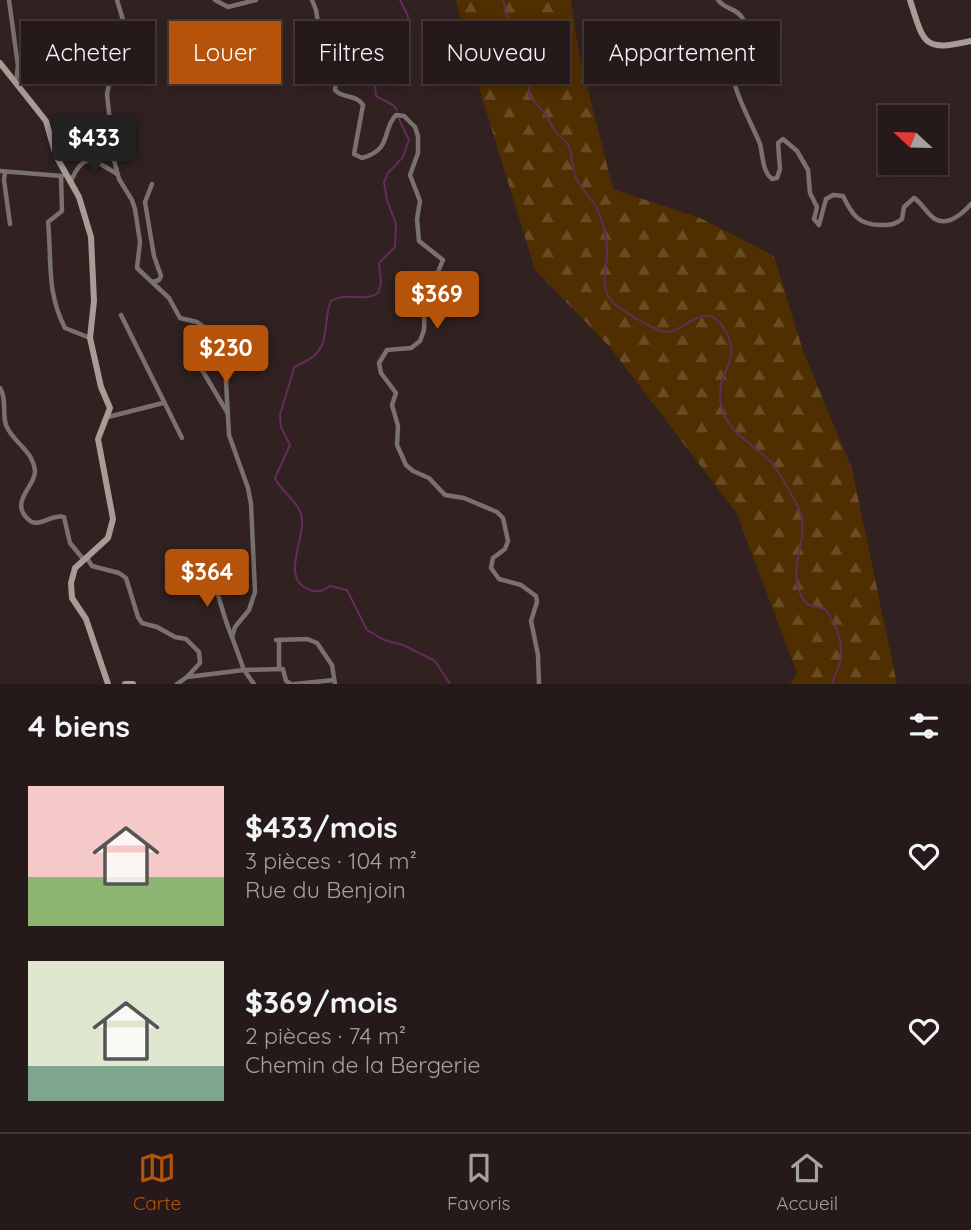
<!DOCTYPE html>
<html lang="fr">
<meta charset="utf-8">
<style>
body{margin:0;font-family:Quicksand,sans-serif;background:#312726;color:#f1f3f6;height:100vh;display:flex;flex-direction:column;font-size:26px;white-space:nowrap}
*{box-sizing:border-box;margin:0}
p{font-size:23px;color:#a3a1a2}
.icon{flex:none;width:38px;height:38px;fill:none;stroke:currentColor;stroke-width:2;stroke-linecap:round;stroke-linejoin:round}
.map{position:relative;height:684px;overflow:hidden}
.sheet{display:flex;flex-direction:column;background:#251a19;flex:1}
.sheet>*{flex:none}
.guide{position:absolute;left:21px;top:21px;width:929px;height:63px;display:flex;gap:14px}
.needle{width:46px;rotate:292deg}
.buttons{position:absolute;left:878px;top:105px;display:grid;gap:14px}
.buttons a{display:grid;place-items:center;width:70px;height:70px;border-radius:0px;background:#251a19;box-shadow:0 4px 10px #0003,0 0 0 2px #423838;font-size:35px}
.price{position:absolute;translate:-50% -60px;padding:0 16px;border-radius:7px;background:#b45309;color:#fff;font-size:23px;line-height:46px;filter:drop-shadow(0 2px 4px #0008)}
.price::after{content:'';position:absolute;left:50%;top:42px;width:21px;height:16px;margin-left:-10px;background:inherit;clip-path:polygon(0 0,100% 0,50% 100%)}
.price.current{background:#222;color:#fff}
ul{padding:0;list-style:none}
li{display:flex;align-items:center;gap:21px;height:175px;padding:0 28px}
li span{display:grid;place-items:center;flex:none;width:196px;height:140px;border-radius:0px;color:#555}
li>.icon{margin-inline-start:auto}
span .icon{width:84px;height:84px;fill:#fffc;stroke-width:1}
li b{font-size:30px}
h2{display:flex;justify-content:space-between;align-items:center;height:84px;padding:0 28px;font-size:30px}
.chip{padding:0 24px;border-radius:0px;background:#251a19;box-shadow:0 4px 10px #0003,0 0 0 2px #423838;font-size:24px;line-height:63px}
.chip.current{background:#b45309;color:#fff}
.tab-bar{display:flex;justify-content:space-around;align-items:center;height:98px;border-top:2px solid #423838;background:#251a19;font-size:19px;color:#a3a1a2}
.tab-bar a{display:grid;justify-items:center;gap:4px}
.tab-bar .current{color:#b45309}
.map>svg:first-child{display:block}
.forest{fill:url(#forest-firs)}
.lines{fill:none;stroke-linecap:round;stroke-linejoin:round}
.stream{stroke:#652b59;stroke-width:2}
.street{stroke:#79716e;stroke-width:4.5}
.secondary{stroke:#a89c97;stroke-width:6}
</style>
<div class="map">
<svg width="971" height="684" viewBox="0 0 971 684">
<defs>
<pattern id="forest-firs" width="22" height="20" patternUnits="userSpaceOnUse" patternTransform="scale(1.75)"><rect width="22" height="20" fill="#4f2e00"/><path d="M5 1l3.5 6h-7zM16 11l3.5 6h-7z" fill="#694c25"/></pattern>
</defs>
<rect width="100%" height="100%" fill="#312221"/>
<polygon class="forest" points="456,0 571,0 579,54 613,189 700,218 774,256 803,351 852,469 897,684 790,684 797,673 736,512 609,346 535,270 474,71"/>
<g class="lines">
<g class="stream">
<path d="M503 0 513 40 531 69 529 95C534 102 541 108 546 115 550 121 552 128 557 133 561 138 565 140 568 145 574 156 571 169 577 180 584 193 596 202 600 216 604 225 606 237 607 247 609 267 597 285 613 302 620 310 658 333 668 332 688 330 706 296 726 332 742 359 718 372 720 397 721 430 752 442 771 462 778 469 793 497 798 507 814 541 780 573 807 604L825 609C837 625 844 642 840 662 838 670 834 676 832 684"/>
<polyline points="397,110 393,105 376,96 375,86 407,22 408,16 400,0"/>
<path d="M398 117 409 140 403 157 388 173 384 182 387 200 396 224 395 247 379 263 381 283 378 293C364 303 347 291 331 301 323 319 330 342 314 356 308 361 300 363 294 368L280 415 281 427 290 445 275 478C281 492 297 500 301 514 308 536 278 579 310 590 318 593 324 591 330 586L347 590 367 630 384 640 403 645 435 661 450 684"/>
</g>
<g class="street">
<polyline points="9,0 18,66 16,82"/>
<polyline points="117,0 123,20 107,94 114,160 119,179 132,200 135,209 140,242 137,268 169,298 180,318 197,322 207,329 225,363 229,435 248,488 251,504 255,592 249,610 235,627 232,637 244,670 283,669 286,681 291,684"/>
<polyline points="215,0 228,7 256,0"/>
<path d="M312 0 316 10 322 48 336 66 337 72 335 90C343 99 356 94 363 105L354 154 362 158C393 149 381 131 396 115L404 116 415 127 418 136V153L410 175 420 201 417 219 419 241 443 260 425 303 424 330 420 341 411 348 387 350 379 363 381 373 396 393 392 405 398 426 397 445 406 465 413 471 429 478 445 495 464 498 497 512 503 518 508 541 505 549 493 558 491 568 499 579 521 585 536 596 537 602 531 621 538 655 539 684"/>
<path d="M718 0C724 9 739 9 743 19 749 36 733 55 733 72 732 89 753 126 760 144 763 155 762 171 772 179L777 178 780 169 778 143 783 139 797 151 808 170 810 193 817 207 814 219 819 225 826 199 833 195 843 196C852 215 859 225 881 225 890 225 895 225 902 219L904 207 914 198C922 203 927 214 935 219 949 227 963 213 971 204"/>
<polyline points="89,38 96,58 115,57"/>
<polyline points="0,171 62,176"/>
<polyline points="5,172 4,180 10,224"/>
<path d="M61 176 62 211 48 222C52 261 46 291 65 328L90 338"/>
<path d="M71 181C84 150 94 160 117 174"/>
<polyline points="152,184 145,202 154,256 161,276 159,280 153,282"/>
<polyline points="121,315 182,438"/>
<polyline points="202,370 227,412"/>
<path d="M0 388C7 399 2 413 6 425 13 443 33 450 35 471 36 486 8 502 29 520 38 529 53 513 64 517L70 543 84 560"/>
<polyline points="108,417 163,403"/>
<polyline points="87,558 92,566 119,573 126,578 138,617 142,623 157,627 175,637 186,639 199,652 200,663 187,677"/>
<path d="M208 569C219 591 222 614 232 637"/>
<polyline points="276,640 307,639 317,643 332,665 335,684"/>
<polyline points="279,640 279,668"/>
<polyline points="177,684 187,677 244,670 254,684"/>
<polyline points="295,684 334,680"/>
</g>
<g class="secondary">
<path d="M910 0C924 44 923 52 971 41"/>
<polyline points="0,63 46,121 56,156 79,197 91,237 94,301 90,338 101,387 110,408 98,439 113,519 108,538 75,568 71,583 72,598 86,619 108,684"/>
<polyline points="125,684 133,684"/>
</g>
</g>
</svg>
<div class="buttons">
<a><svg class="needle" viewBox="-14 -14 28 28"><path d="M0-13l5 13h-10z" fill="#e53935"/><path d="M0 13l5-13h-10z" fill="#a3a1a2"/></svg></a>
</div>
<b class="price current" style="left:94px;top:175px">$433</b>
<b class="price" style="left:437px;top:331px">$369</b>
<b class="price" style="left:226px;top:385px">$230</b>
<b class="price" style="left:207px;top:609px">$364</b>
<div class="guide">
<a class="chip">Acheter</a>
<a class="chip current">Louer</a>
<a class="chip">Filtres</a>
<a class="chip">Nouveau</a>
<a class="chip">Appartement</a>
</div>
</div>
<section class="sheet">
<h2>4 biens<svg class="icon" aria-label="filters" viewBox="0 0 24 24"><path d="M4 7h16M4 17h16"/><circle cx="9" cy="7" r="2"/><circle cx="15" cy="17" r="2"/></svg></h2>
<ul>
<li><span style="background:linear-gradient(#f6c9c9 65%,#8fb573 0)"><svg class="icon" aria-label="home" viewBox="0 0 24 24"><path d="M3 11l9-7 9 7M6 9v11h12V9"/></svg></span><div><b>$433/mois</b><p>3 pièces · 104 m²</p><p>Rue du Benjoin</p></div><svg class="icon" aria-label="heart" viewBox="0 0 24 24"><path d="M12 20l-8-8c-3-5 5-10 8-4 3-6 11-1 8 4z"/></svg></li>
<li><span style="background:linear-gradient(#dfe7d0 75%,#7fa58c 0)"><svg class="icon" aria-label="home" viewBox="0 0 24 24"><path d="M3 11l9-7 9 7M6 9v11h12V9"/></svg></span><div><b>$369/mois</b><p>2 pièces · 74 m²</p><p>Chemin de la Bergerie</p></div><svg class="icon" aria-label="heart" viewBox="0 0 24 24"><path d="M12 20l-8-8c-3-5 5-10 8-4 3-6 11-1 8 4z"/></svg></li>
</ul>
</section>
<nav class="tab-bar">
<a class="current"><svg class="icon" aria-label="map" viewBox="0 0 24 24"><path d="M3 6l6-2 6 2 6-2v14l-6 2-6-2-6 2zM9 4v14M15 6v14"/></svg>Carte</a>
<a><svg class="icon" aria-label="saved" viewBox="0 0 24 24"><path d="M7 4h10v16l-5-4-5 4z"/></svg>Favoris</a>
<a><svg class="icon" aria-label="home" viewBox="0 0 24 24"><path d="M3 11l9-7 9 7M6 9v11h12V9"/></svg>Accueil</a>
</nav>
